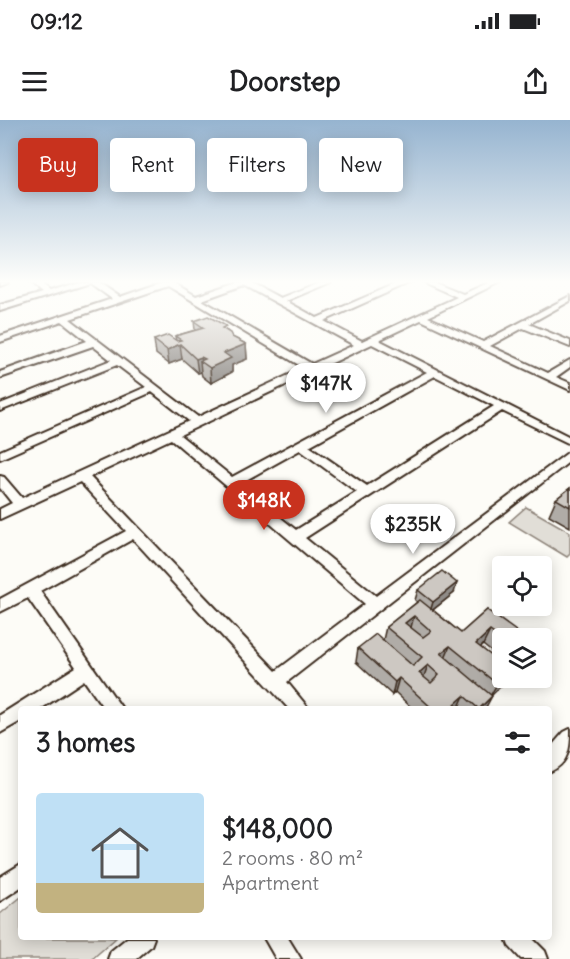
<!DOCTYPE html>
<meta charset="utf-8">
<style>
body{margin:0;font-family:Delius,sans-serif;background:#f6f6f6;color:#202124;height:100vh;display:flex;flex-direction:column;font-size:22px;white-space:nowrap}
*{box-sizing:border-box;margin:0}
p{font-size:20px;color:#757577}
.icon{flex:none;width:33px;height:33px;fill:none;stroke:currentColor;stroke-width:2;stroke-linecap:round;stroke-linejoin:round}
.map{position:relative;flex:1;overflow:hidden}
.details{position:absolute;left:18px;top:586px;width:534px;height:234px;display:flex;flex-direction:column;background:#fff;border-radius:6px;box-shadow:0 3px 15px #0003}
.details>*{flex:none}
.hud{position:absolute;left:18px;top:18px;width:534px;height:54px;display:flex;gap:12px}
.buttons{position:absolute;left:492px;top:436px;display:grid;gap:12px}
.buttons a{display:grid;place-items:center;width:60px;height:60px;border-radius:6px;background:#fff;box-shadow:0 3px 15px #0003;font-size:30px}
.price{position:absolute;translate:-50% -51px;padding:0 14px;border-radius:21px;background:#fff;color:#222;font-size:20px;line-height:39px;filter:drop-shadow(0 2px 3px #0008)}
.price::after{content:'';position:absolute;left:50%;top:36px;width:18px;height:14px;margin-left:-9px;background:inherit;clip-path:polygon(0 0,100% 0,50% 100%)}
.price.active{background:#c8321e;color:#fff}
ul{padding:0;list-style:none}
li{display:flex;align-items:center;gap:18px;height:150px;padding:0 18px}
li span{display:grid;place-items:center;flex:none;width:168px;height:120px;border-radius:6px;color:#555}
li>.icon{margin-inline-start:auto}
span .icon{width:72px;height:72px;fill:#fffc;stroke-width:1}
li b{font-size:26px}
h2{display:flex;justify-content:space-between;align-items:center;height:72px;padding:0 18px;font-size:26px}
.chip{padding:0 21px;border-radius:6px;background:#fff;box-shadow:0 3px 15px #0003;font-size:21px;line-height:54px}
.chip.active{background:#c8321e;color:#fff}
.status{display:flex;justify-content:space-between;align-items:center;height:42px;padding:0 30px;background:#fff;direction:ltr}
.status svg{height:16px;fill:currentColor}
header{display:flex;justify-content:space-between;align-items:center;height:78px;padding:0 18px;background:#fff;font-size:27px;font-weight:700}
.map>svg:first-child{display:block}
.green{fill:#e1ded7;stroke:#8e847a;stroke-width:1.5}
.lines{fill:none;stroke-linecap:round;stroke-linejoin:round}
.minor-casing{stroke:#3b2a1e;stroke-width:4}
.minor{fill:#fdfcf7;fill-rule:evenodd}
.wall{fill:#b0aca7;stroke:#3b2a1e;stroke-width:1.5;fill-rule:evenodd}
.shaded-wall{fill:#908c88;stroke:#3b2a1e;stroke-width:1.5}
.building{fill:#cdc8c2;stroke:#3b2a1e;stroke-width:1.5;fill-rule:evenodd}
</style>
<div class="status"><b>09:12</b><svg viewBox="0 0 49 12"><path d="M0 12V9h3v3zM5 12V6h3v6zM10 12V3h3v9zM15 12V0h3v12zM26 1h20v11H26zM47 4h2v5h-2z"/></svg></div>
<header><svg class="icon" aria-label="menu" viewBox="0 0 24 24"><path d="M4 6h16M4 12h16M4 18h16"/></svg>Doorstep<svg class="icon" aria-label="share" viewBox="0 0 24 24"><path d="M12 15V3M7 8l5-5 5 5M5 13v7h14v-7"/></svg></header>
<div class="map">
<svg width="570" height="839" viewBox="0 0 570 839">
<rect width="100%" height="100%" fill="#fdfcf7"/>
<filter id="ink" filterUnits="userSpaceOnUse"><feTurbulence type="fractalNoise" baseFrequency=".0167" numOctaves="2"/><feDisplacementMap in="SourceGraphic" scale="12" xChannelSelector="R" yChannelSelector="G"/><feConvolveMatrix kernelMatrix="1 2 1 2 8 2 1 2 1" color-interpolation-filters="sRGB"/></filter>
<g filter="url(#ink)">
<g class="green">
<polygon points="526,387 570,412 570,434 567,437 509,402"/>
<polygon points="21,777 21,818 116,818 92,839 0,839 0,794"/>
</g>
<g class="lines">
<g class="minor-casing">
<g id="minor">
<polygon points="0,162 8,162 0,165"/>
<path d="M28 162H37L49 171 79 162H98L120 177 163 162H172L196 176 238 162H250L280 178 320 162H331L286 181 317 198 400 162H411L324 201 362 221 457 177 423 162H434L463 174 490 162H500L428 197 483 222 570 176V181L529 204 570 221V227L523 208 490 226 548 253 570 240V247L556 257 570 263V270L421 200 379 220 570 317V324L502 291 305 418 376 476 570 331V341L287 562 310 590H290L133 419 40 471 123 590H105L84 560 39 590H21V601L0 613V595L76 547 28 478 0 492V479L126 411 80 362 0 399V389L12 383 0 368V356L4 357 22 378 189 301 152 272 0 339V331L146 267 117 245 0 291V284L111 240 93 226 0 258V252L87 221 62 201 0 222V216L112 179 90 163 0 191V185L42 173ZM244 165 354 225 312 244 202 180ZM168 166 304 248 198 297 70 199ZM372 224 427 252 232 357 180 315ZM435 256 494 286 367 366 309 326ZM171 319 365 484 276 551 90 357ZM300 330 357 372 296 410 239 364Z"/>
<path d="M570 609C570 628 569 644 549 652V629L564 612Z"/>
<polygon points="21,744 21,767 0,781 0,757"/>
<polygon points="127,818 154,818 151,826 136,839 108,839 111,831"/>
<polygon points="264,818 288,818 301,839 276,839"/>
<polygon points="506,818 532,818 545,831 548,839 521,839 509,826"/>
</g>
</g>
<use href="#minor" class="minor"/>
</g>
<g class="wall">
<polygon points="194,201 227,211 232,217 246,224 247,239 232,245 232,252 211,263 202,256 201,252 198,253 182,239 169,244 156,234 154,220 176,221 175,216 195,210"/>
<polygon points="570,368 570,407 549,395 556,379"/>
<path d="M418 470 454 473 433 490 461 513 487 490 502 519V558L491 576 484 590H414L395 572 392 575 356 542 358 528 383 520 386 507 417 482 415 480ZM483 525 499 538 497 540 481 528Z"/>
</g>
<g class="shaded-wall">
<polygon points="180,224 182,239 169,244 167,230"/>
<polygon points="246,224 247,239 232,245 232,252 211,263 210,248 224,233"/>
<polygon points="201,237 202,242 200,241 201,252 198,253 196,239"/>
<polygon points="457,463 454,473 430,492 433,482"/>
<polygon points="414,496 410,511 405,503"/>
<polygon points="490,511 483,525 470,538 476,524"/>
<polygon points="450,526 444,540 441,533"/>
<polygon points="428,545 423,559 419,553"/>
<polygon points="399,558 395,572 392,575 395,562"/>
<polygon points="503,558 509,558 489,578 497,564"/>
<polygon points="464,576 458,589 455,584"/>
<polygon points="492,576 485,589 479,590 479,589"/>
</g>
<g class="building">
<polygon points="208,196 226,206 222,208 230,213 232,217 246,224 224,233 231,238 210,248 200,241 205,239 201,237 196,239 180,224 167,230 154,220 168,215 177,221 181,220 175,216 204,208 194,201"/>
<polygon points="570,368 570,387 556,379"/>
<polygon points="442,451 457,463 433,482 418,470"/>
<path d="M420 480 461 513 487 490 527 519H502V520L490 511 476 524 497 540 502 534 503 558 497 564 450 526 441 533 492 576 479 589 464 576 455 584 461 590H434L399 558 395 562 358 528 376 514 413 546 422 537 386 507ZM414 496 431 511 423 517 405 503ZM428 545 439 555 431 563 419 553Z"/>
</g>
</g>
<linearGradient id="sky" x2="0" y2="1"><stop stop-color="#96b4d0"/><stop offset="0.58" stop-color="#fefefb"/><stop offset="1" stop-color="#fefefb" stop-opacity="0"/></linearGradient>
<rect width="570" height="279" fill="url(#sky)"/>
</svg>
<div class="buttons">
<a><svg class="icon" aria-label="locate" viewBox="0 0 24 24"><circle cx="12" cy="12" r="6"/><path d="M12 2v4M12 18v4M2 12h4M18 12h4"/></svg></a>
<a><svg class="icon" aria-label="layers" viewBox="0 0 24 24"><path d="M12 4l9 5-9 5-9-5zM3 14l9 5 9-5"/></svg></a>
</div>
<b class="price" style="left:326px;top:294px">$147K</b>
<b class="price active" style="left:264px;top:411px">$148K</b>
<b class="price" style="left:413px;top:435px">$235K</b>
<div class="hud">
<a class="chip active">Buy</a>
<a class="chip">Rent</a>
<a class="chip">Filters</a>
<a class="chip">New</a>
</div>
<section class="details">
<h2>3 homes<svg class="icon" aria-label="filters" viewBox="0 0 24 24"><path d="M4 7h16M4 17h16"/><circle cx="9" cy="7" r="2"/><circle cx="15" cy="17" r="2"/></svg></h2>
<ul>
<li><span style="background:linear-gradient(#bfe0f5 75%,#c2b280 0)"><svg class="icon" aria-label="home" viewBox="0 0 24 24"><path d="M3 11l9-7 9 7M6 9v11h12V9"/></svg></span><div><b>$148,000</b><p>2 rooms · 80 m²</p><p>Apartment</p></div></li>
</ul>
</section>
</div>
